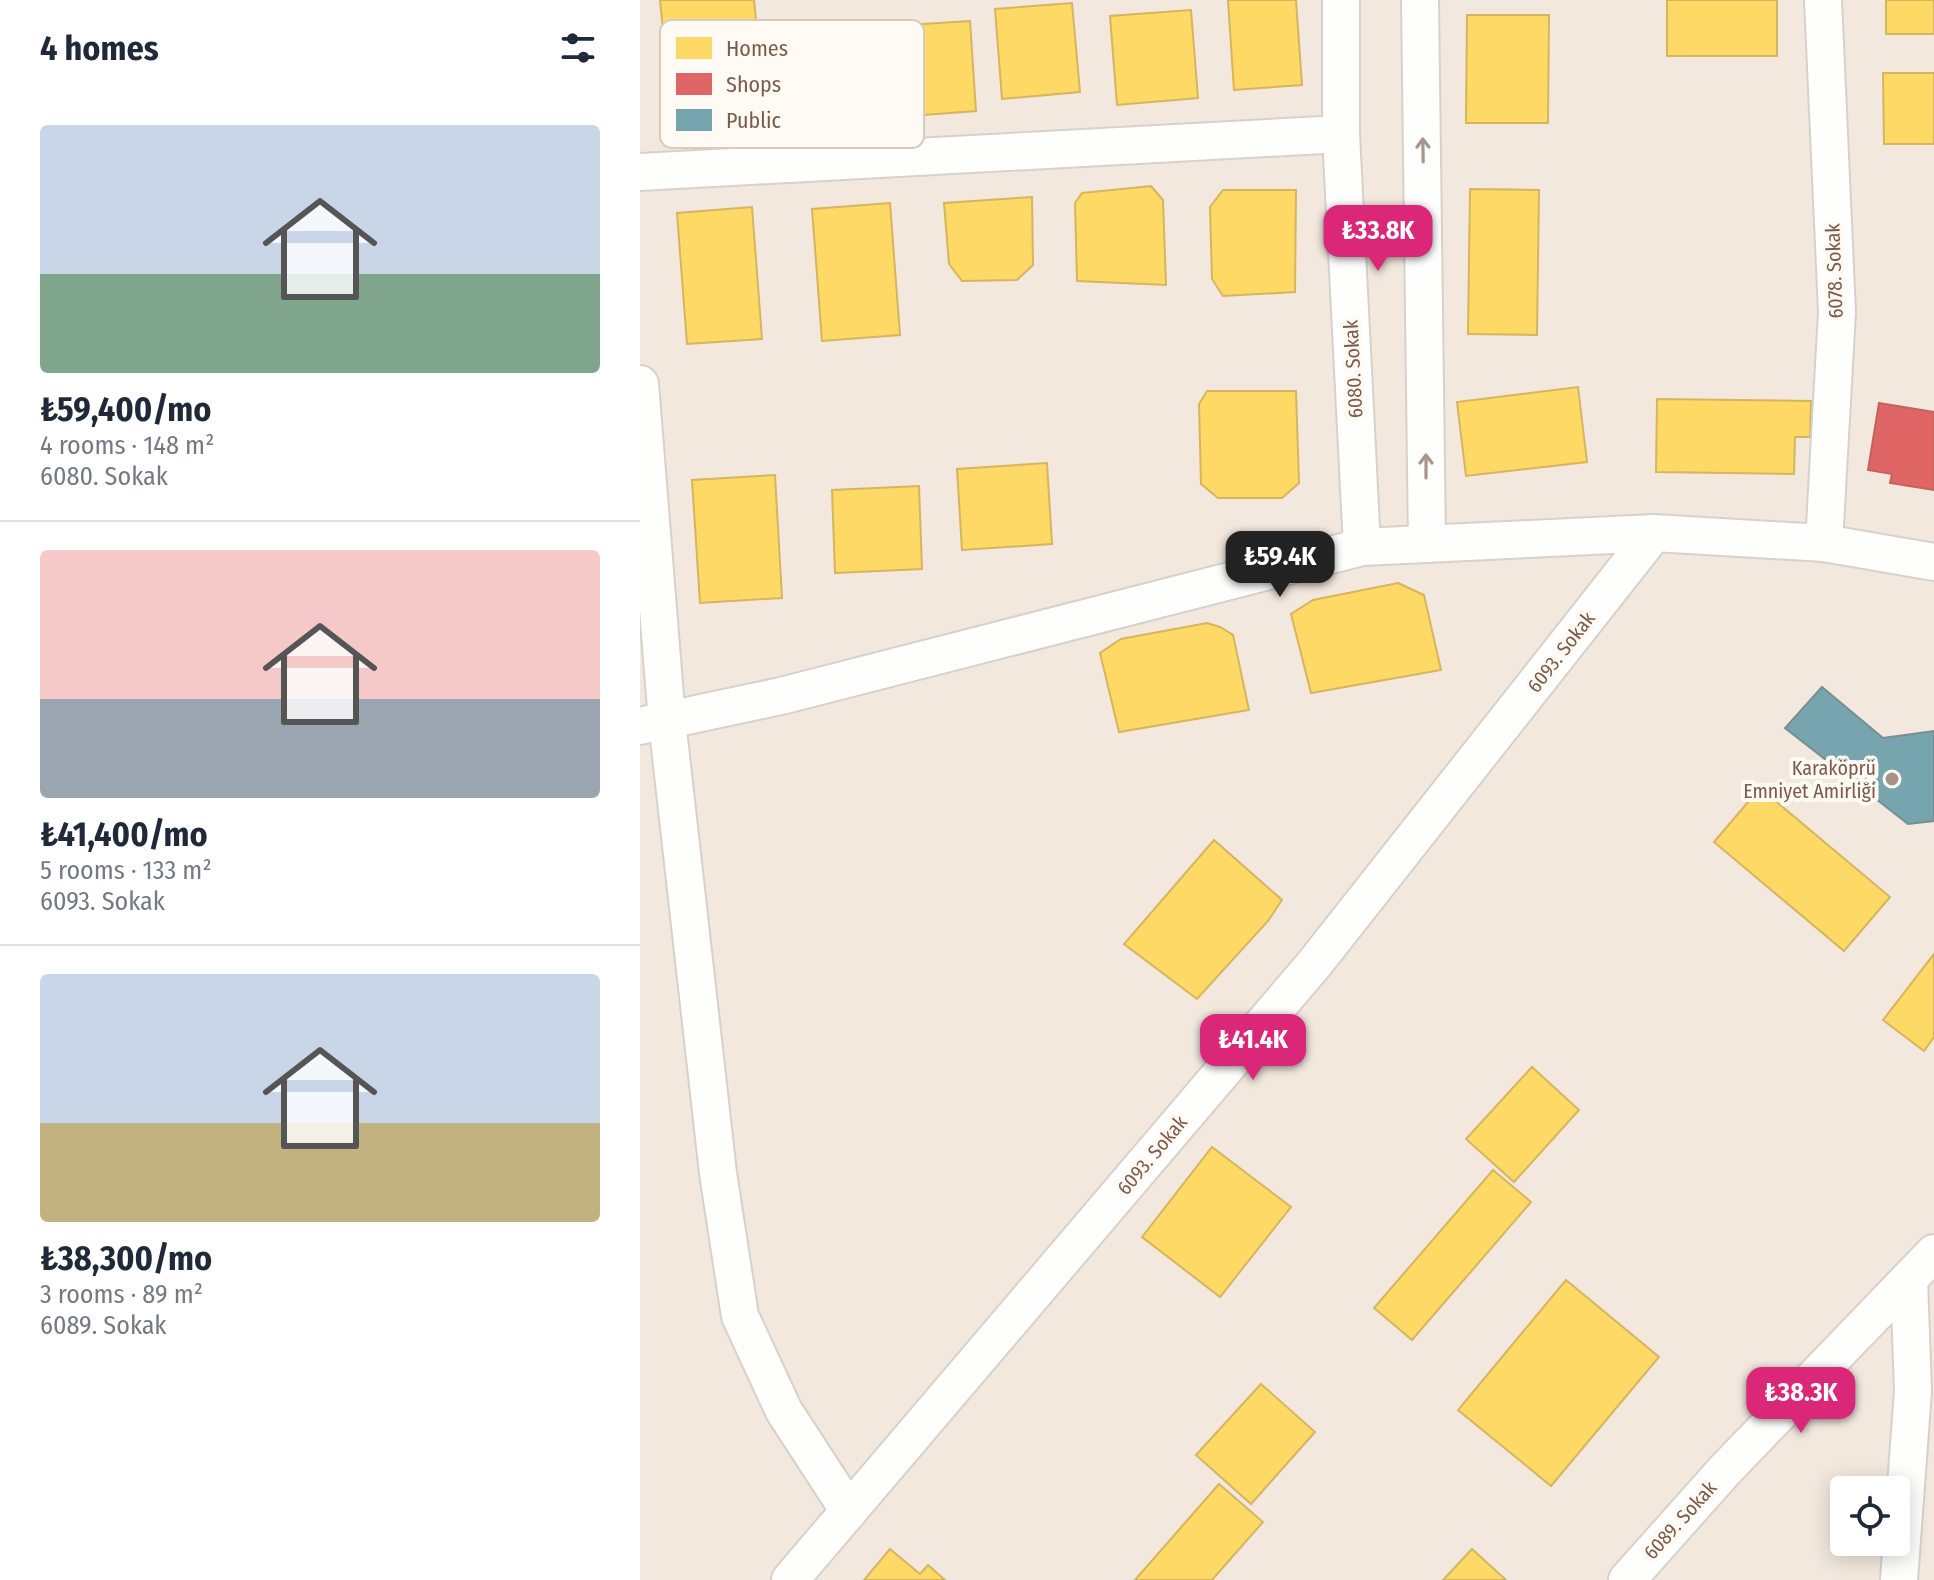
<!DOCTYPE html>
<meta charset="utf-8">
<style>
body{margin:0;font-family:"Fira Sans Condensed",sans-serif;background:#f6f6f7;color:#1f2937;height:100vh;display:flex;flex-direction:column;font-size:30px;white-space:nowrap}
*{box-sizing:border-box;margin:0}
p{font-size:26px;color:#747a83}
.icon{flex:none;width:44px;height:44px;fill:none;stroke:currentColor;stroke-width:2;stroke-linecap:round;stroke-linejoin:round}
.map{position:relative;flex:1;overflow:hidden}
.sheet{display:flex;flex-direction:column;background:#fff;width:640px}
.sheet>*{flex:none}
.tools{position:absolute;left:1190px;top:1476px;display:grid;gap:16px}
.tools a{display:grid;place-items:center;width:80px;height:80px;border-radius:8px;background:#fff;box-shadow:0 4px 20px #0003;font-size:40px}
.price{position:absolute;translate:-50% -68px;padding:0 18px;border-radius:16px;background:#db2777;color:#fff;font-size:26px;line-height:52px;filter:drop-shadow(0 2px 4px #0008)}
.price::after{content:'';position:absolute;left:50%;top:48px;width:24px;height:18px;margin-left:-12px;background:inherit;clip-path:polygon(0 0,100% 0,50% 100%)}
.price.on{background:#222;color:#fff}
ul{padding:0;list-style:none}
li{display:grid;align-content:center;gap:16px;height:424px;padding:0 40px}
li+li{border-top:2px solid #e0e1e3}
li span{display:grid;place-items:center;height:248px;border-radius:8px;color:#555}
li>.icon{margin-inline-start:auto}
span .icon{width:144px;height:144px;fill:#fffc;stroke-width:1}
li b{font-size:34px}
h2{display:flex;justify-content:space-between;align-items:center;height:96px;padding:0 40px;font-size:34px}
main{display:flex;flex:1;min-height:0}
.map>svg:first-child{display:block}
.residential{fill:#f2e8de;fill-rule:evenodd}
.homes{fill:#ffd966;stroke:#d7b45e;stroke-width:2}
.shops{fill:#e06666;stroke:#c1635e;stroke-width:2}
.public{fill:#76a5af;stroke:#778f92;stroke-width:2}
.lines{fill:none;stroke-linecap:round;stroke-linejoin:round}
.street-casing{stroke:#d7d1cb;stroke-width:40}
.street{stroke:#fefefd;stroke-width:36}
.oneway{stroke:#a8958b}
.poi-dot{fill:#a69286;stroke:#fffaf3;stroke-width:3}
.labels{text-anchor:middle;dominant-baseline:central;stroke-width:8;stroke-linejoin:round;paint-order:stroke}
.street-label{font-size:20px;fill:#7a5c4d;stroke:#fffaf3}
.poi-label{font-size:20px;fill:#7a5c4d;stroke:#fffaf3;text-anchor:end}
.key{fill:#fffaf3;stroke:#d7cbc1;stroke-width:2}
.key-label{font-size:22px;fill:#7a5c4d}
</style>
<main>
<section class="sheet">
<h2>4 homes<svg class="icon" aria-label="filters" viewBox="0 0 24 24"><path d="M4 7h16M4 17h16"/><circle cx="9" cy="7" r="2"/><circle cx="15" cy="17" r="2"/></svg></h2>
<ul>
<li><span style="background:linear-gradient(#c9d6e8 60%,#7fa58c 0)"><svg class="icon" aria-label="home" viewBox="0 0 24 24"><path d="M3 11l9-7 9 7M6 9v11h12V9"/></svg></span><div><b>₺59,400/mo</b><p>4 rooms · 148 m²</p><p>6080. Sokak</p></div></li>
<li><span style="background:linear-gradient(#f6c9c9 60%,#9aa5b1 0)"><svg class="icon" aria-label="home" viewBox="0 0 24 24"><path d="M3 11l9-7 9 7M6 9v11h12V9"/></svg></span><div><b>₺41,400/mo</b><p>5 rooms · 133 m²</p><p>6093. Sokak</p></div></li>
<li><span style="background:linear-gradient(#c9d6e8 60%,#c2b280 0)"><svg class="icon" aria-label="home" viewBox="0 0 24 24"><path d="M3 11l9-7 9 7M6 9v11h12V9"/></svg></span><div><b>₺38,300/mo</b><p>3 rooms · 89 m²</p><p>6089. Sokak</p></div></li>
</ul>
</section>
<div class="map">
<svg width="1294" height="1580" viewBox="0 0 1294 1580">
<rect width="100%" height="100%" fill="#f9f5f0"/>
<path class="residential" d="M0 0H1294V1580H0ZM1204 1490H1256V1542H1204Z"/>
<g class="homes">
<polygon points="20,0 114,0 126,121 41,129 32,123"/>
<polygon points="588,0 656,0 662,85 594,90"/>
<rect x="1027" y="0" width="110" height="56"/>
<rect x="1246" y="0" width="48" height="34"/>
<polygon points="432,3 440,92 362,99 355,9"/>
<polygon points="551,10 558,98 477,105 470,16"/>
<polygon points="827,15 909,15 908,123 826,123"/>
<polygon points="330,21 336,111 257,117 251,26"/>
<polygon points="1243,73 1294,73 1294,144 1244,144"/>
<polygon points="511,186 523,200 526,285 437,281 435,203 442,193"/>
<polygon points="830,189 899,190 897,335 828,334"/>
<polygon points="583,190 656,190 655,292 583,296 572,279 570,207"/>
<polygon points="392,197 393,265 377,280 322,281 309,264 304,203"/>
<polygon points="250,203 260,335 182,341 172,209"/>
<polygon points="112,207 122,339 47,344 37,213"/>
<polygon points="938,387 947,462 826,476 817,402"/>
<polygon points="567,391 656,391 659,483 642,498 578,498 561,484 559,404"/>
<polygon points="1017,399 1171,401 1170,437 1155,437 1154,474 1016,472"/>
<polygon points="407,463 412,544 322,550 317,469"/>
<polygon points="135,475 142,598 60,603 52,480"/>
<polygon points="279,486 282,569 195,573 192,490"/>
<polygon points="758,583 784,595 801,670 671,693 651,614 673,600"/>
<polygon points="567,623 580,627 593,635 609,710 479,732 460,653 481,639"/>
<polygon points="1120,788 1250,897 1204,951 1074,842"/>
<polygon points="574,840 642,900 628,921 557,999 484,944"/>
<polygon points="1294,954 1294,1037 1284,1051 1243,1020"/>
<polygon points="892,1067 939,1110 874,1182 826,1139"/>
<polygon points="572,1147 651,1207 580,1297 502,1237"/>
<polygon points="853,1170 891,1202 772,1340 734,1308"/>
<polygon points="926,1280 1019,1357 911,1486 818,1410"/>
<polygon points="621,1384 675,1432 611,1504 556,1455"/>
<polygon points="579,1484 623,1522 572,1580 495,1580"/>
<polygon points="250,1549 280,1574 288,1565 305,1580 224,1580"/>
<polygon points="832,1549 866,1580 803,1580"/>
</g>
<polygon class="shops" points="1239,403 1294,412 1294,490 1250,483 1252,474 1228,470"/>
<polygon class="public" points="1182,687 1243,738 1294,731 1294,821 1268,824 1145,728"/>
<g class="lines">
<g class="street-casing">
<g id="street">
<polyline points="701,0 701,134 722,547"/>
<polyline points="780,0 787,544"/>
<polyline points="1183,0 1197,312 1184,543"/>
<polyline points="0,172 701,134"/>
<polyline points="0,384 27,721 78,1173 100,1316 144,1411 209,1511"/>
<polyline points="0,726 141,696 722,547 1014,533 1184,543 1294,562"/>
<polyline points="150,1580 675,963 1014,533"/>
<polyline points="987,1580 1085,1470 1294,1253"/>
<polyline points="1259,1580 1273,1391 1269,1279"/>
</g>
</g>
<use href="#street" class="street"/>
</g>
<defs><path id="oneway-shaft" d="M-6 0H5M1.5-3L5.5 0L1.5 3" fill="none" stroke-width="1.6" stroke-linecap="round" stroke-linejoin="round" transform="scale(2)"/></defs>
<g class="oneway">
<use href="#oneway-shaft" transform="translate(783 150) rotate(-91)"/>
<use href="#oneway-shaft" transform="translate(786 466) rotate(-90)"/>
</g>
<circle class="poi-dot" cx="1252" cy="779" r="8"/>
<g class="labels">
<g class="street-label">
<text transform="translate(1194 271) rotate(-92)">6078. Sokak</text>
<text transform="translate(713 369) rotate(-93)">6080. Sokak</text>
<text transform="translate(921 652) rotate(-52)">6093. Sokak</text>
<text transform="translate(512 1155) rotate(-50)">6093. Sokak</text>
<text transform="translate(1040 1520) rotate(-48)">6089. Sokak</text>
</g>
<g class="poi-label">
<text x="1236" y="768">Karaköprü<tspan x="1236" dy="23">Emniyet Amirliği</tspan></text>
</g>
</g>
<rect x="20" y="20" width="264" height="128" rx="12" class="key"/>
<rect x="36" y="37" width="36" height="22" fill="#ffd966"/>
<rect x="36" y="73" width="36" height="22" fill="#e06666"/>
<rect x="36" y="109" width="36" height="22" fill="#76a5af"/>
<g class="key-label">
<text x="86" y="56">Homes</text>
<text x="86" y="92">Shops</text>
<text x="86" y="128">Public</text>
</g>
</svg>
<div class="tools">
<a><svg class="icon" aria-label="locate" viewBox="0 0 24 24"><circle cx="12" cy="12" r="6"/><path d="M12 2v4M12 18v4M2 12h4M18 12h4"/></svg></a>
</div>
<b class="price" style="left:738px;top:273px">₺33.8K</b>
<b class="price on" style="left:640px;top:599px">₺59.4K</b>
<b class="price" style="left:613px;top:1082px">₺41.4K</b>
<b class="price" style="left:1161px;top:1435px">₺38.3K</b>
</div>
</main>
